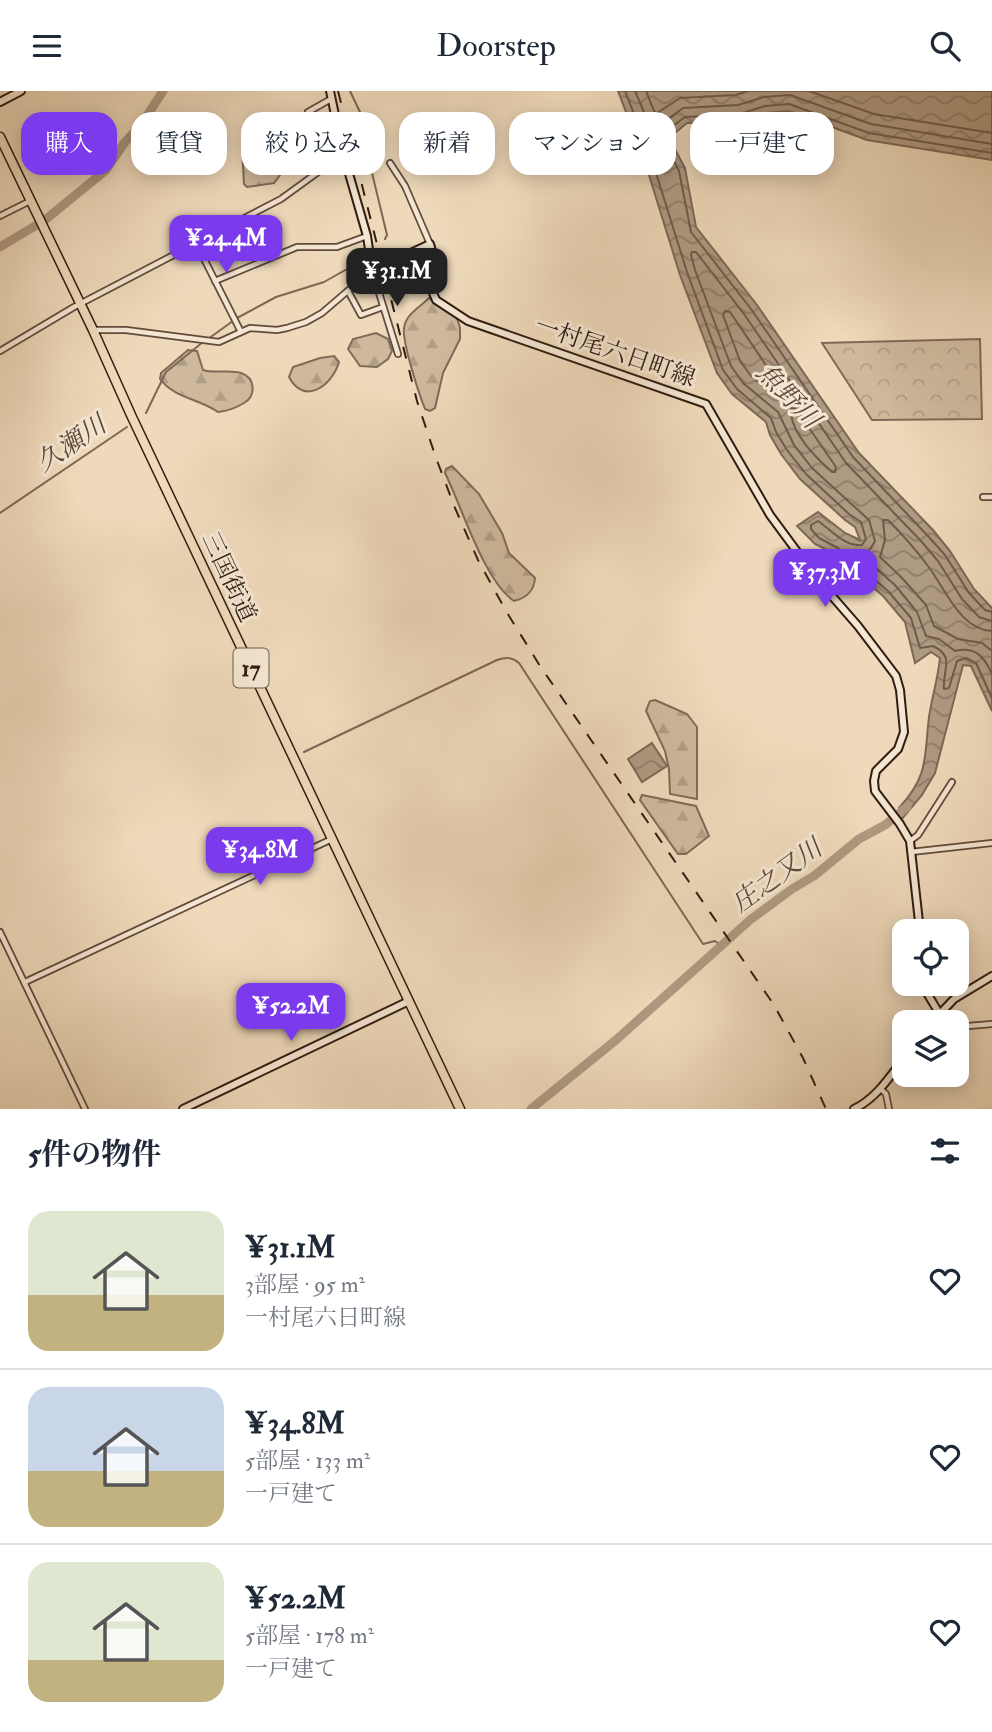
<!DOCTYPE html>
<html lang="ja">
<meta charset="utf-8">
<style>
body{margin:0;font-family:"IM FELL Double Pica","Noto Serif JP",serif;background:#f6f6f7;color:#1f2937;height:100vh;display:flex;flex-direction:column;font-size:26px;white-space:nowrap}
*{box-sizing:border-box;margin:0}
p{font-size:23px;color:#747a83}
.icon{flex:none;width:38px;height:38px;fill:none;stroke:currentColor;stroke-width:2;stroke-linecap:round;stroke-linejoin:round}
.map{position:relative;height:1018px;overflow:hidden}
.panel{display:flex;flex-direction:column;background:#fff;flex:1}
.panel>*{flex:none}
.top-card{position:absolute;left:21px;top:21px;width:950px;height:63px;display:flex;gap:14px}
.fabs{position:absolute;left:892px;top:828px;display:grid;gap:14px}
.fabs a{display:grid;place-items:center;width:77px;height:77px;border-radius:14px;background:#fff;box-shadow:0 4px 18px #0003;font-size:35px}
.price{position:absolute;translate:-50% -60px;padding:0 16px;border-radius:14px;background:#7c3aed;color:#fff;font-size:23px;line-height:46px;filter:drop-shadow(0 2px 4px #0008)}
.price::after{content:'';position:absolute;left:50%;top:42px;width:21px;height:16px;margin-left:-10px;background:inherit;clip-path:polygon(0 0,100% 0,50% 100%)}
.price.selected{background:#222;color:#fff}
ul{padding:0;list-style:none}
li{display:flex;align-items:center;gap:21px;height:175px;padding:0 28px}
li+li{border-top:2px solid #e0e1e3}
li span{display:grid;place-items:center;flex:none;width:196px;height:140px;border-radius:21px;color:#555}
li>.icon{margin-inline-start:auto}
span .icon{width:84px;height:84px;fill:#fffc;stroke-width:1}
li b{font-size:30px}
h2{display:flex;justify-content:space-between;align-items:center;height:84px;padding:0 28px;font-size:30px}
.tag{padding:0 24px;border-radius:21px;background:#fff;box-shadow:0 4px 18px #0003;font-size:24px;line-height:63px}
.tag.selected{background:#7c3aed;color:#fff}
header{display:flex;justify-content:space-between;align-items:center;height:91px;padding:0 28px;background:#fff;font-size:32px;font-weight:600}
.map>svg:first-child{display:block}
.forest{fill:url(#forest-firs);stroke:#806a58;stroke-width:2}
.park{fill:url(#park-crowns);stroke:#806a58;stroke-width:2}
.water{fill:url(#water-waves);stroke:#7d6755;stroke-width:2}
.lines{fill:none;stroke-linecap:round;stroke-linejoin:round}
.shore{stroke:#705a4a;stroke-width:2}
.stream{stroke:#7d6755;stroke-width:2}
.river{stroke:#ae9981;stroke-width:9}
.street-casing{stroke:#624b3c;stroke-width:8}
.secondary-casing{stroke:#331c12;stroke-width:10}
.highway-casing{stroke:#331c12;stroke-width:11}
.street{stroke:#f4e6d2;stroke-width:4.5}
.secondary{stroke:#f4e6d2;stroke-width:6}
.highway{stroke:#eed9ba;stroke-width:8}
.rail{stroke:#331c12;stroke-width:2;stroke-dasharray:12 12;stroke-linecap:butt}
.labels{text-anchor:middle;dominant-baseline:central;stroke-width:6;stroke-linejoin:round;paint-order:stroke}
.shield{fill:#f4e6d2;stroke:#6d594c;stroke-width:2}
.shield-label{font-size:23px;font-weight:bold;fill:#331c12}
.street-label{font-size:24px;fill:#331c12;stroke:#f4e6d2}
.water-label{font-size:26px;font-style:italic;fill:#5e4839;stroke:#f4e6d2}
</style>
<header><svg class="icon" aria-label="menu" viewBox="0 0 24 24"><path d="M4 6h16M4 12h16M4 18h16"/></svg>Doorstep<svg class="icon" aria-label="search" viewBox="0 0 24 24"><circle cx="10" cy="10" r="6"/><path d="M15 15l6 6"/></svg></header>
<div class="map">
<svg width="992" height="1018" viewBox="0 0 992 1018">
<defs>
<pattern id="forest-firs" width="22" height="20" patternUnits="userSpaceOnUse" patternTransform="scale(1.75)"><rect width="22" height="20" fill="#ceb99d"/><path d="M5 1l3.5 6h-7zM16 11l3.5 6h-7z" fill="#b19e86"/></pattern>
<pattern id="park-crowns" width="20" height="18" patternUnits="userSpaceOnUse" patternTransform="scale(1.75)"><rect width="20" height="18" fill="#ceb99d"/><path d="M2 6a3 3 0 1 1 6 0M12 15a3 3 0 1 1 6 0" fill="none" stroke="#b19e86"/></pattern>
<pattern id="water-waves" width="16" height="10" patternUnits="userSpaceOnUse" patternTransform="scale(1.75)"><rect width="16" height="10" fill="#ae9981"/><path d="M0 5q4-4 8 0t8 0" fill="none" stroke="#8e7c68"/></pattern>
</defs>
<rect width="100%" height="100%" fill="#eed9ba"/>
<filter id="stains"><feTurbulence type="fractalNoise" baseFrequency=".00286" numOctaves="4"/><feColorMatrix values="0 0 0 0 .2 0 0 0 0 .09 0 0 0 0 .02 0 0 0 .5 -.17"/></filter>
<radialGradient id="worn" r=".72"><stop offset=".6" stop-color="#630" stop-opacity="0"/><stop offset="1" stop-color="#630" stop-opacity=".3"/></radialGradient>
<g class="forest">
<polygon points="255,49 279,78 280,84 274,92 247,96 244,93 242,57"/>
<path d="M429 207 457 227 460 237V248L443 282 435 317 430 320 425 318C419 303 402 251 404 237 406 223 420 216 429 207Z"/>
<polygon points="376,242 388,248 392,260 388,268 377,276 360,275 348,258 353,248"/>
<path d="M188 259 197 260 203 279C215 283 231 278 241 282 256 287 256 305 244 312 236 317 227 320 218 321 200 308 174 307 160 288L161 282Z"/>
<path d="M334 265 339 271C332 295 304 315 289 286L293 276 320 267Z"/>
<path d="M452 375 479 403 502 442 509 462 535 487C534 501 526 507 514 510 484 490 462 416 445 382L446 378Z"/>
<polygon points="655,609 687,623 697,636 697,708 670,703 669,678 665,660 646,620 650,610"/>
<polygon points="642,704 696,715 709,745 686,763 678,763 640,709"/>
</g>
<polygon class="park" points="980,248 982,328 872,329 822,252"/>
<g class="water">
<path d="M618 0H992V69L867 49 789 20 766 22 742 30 687 32 669 47 685 77 696 136 757 214 859 362 933 439 950 460 974 498 992 517V620L971 575 963 574 935 682 922 704 902 728 899 717C929 684 924 668 929 626 932 606 938 587 940 567L931 561 915 572 905 531 883 505 833 462 815 453 797 435 818 421 845 442 860 449 855 436 845 429 800 388 781 363 770 344 766 331 732 303 717 282 680 184 644 68Z"/>
<polygon points="652,652 667,675 642,691 628,668"/>
</g>
<g class="lines">
<g class="shore">
<path d="M625 0 651 66 687 181 723 279 737 298 771 327 776 341 787 359 806 383 849 423 861 431 866 448 862 454C845 456 831 439 818 430L811 434V438L819 447 838 457 888 500 911 527 920 557 933 555C956 566 942 579 944 598L949 597 957 570 966 567 976 572 992 607"/>
<polyline points="635,0 652,40 683,17 738,14 764,6 790,4 871,33 992,53"/>
<polyline points="646,0 654,20 657,22 680,7 736,4 748,0"/>
<polyline points="809,0 874,23 992,42"/>
<polyline points="992,62 869,42 789,13 765,15 740,23 685,26 665,41 662,47 679,80 691,141 751,218 853,366 927,444 945,464 969,502 985,519 992,521"/>
<polygon points="725,220 730,221 789,308 788,312 784,312 751,285 740,270 723,224"/>
<path d="M791 317 796 318 836 376 835 381H832C815 366 789 340 791 317Z"/>
<path d="M992 530 979 526 962 508 938 470 921 450 846 372 744 223 696 161H692L691 164 695 179 731 275 743 292 778 321 794 354 812 377 869 429 875 450 871 457 864 463V467L895 494 917 521 926 545 939 548 955 560C975 555 984 565 992 583"/>
<path d="M992 540C960 539 945 497 928 475 916 459 902 443 888 429H883L885 449 880 466 902 487 926 514 934 535 958 548 982 552 992 560"/>
</g>
<g class="stream">
<polyline points="350,0 376,55 372,82 387,144 385,148"/>
<polyline points="208,248 237,227 276,206 324,191 365,168"/>
<polyline points="146,322 166,281 203,251"/>
<polyline points="0,422 127,336"/>
<path d="M304 661 497 569C506 566 512 566 519 572L703 853 715 850 722 855"/>
</g>
<g class="river">
<polyline points="0,156 45,129 106,79 125,51 141,34 163,0"/>
<polyline points="531,1018 616,949 750,829 792,798 814,785 859,748 885,734 907,716"/>
</g>
<g class="street-casing">
<g id="street">
<polyline points="308,21 331,8"/>
<polyline points="390,72 405,95 430,153"/>
<polyline points="0,125 30,110"/>
<polyline points="197,154 241,241"/>
<polyline points="215,190 297,156 337,156 367,145"/>
<polyline points="348,200 361,224 383,216"/>
<polyline points="95,239 126,239 219,251 250,237 277,239 287,237 306,231 322,222 372,179 398,263"/>
<polyline points="0,260 74,216 281,108 343,63"/>
<polyline points="983,406 992,406"/>
<polyline points="910,750 918,744 952,691"/>
<polyline points="911,761 992,752"/>
<polyline points="0,841 85,1018"/>
<polyline points="25,891 332,748"/>
<polyline points="957,936 992,933"/>
<polyline points="881,998 886,1003 889,1018"/>
</g>
</g>
<g class="secondary-casing">
<g id="secondary">
<polyline points="330,0 343,62 367,145 372,179 375,177"/>
<polyline points="0,11 21,0"/>
<polyline points="387,173 430,153 437,177 433,202 436,209 468,230 706,313 770,424 818,489 858,535 896,585 900,599 904,641 898,658 876,680 874,690 875,700 900,733 910,750 920,840"/>
<polyline points="926,892 927,902 939,922"/>
<polyline points="932,931 954,908 992,885"/>
<polyline points="183,1018 409,910"/>
<path d="M854 1018C877 1007 890 985 905 966"/>
</g>
</g>
<g class="highway-casing">
<polyline id="highway" points="0,46 93,239 131,324 460,1018"/>
</g>
<use href="#street" class="street"/>
<use href="#secondary" class="secondary"/>
<use href="#highway" class="highway"/>
<polyline class="rail" points="338,0 417,310 436,367 455,417 478,469 506,520 540,575 774,914 803,967 826,1018"/>
</g>
<g class="labels">
<rect class="shield" x="233.5" y="557.5" width="35" height="39" rx="5"/>
<g class="shield-label">
<text x="251" y="577">17</text>
</g>
<g class="street-label">
<text transform="translate(615 261) rotate(19)">一村尾六日町線</text>
<text transform="translate(229 486) rotate(65)">三国街道</text>
</g>
<g class="water-label">
<text transform="translate(788 305) rotate(46)">魚野川</text>
<text transform="translate(71 353) rotate(-34)">久瀬川</text>
<text transform="translate(777 785) rotate(-36)">庄之又川</text>
</g>
</g>
<rect width="100%" height="100%" filter="url(#stains)"/>
<rect width="100%" height="100%" fill="url(#worn)"/>
</svg>
<div class="fabs">
<a><svg class="icon" aria-label="locate" viewBox="0 0 24 24"><circle cx="12" cy="12" r="6"/><path d="M12 2v4M12 18v4M2 12h4M18 12h4"/></svg></a>
<a><svg class="icon" aria-label="layers" viewBox="0 0 24 24"><path d="M12 4l9 5-9 5-9-5zM3 14l9 5 9-5"/></svg></a>
</div>
<b class="price" style="left:226px;top:184px">¥24.4M</b>
<b class="price selected" style="left:397px;top:217px">¥31.1M</b>
<b class="price" style="left:825px;top:518px">¥37.3M</b>
<b class="price" style="left:260px;top:796px">¥34.8M</b>
<b class="price" style="left:291px;top:952px">¥52.2M</b>
<div class="top-card">
<a class="tag selected">購入</a>
<a class="tag">賃貸</a>
<a class="tag">絞り込み</a>
<a class="tag">新着</a>
<a class="tag">マンション</a>
<a class="tag">一戸建て</a>
</div>
</div>
<section class="panel">
<h2>5件の物件<svg class="icon" aria-label="filters" viewBox="0 0 24 24"><path d="M4 7h16M4 17h16"/><circle cx="9" cy="7" r="2"/><circle cx="15" cy="17" r="2"/></svg></h2>
<ul>
<li><span style="background:linear-gradient(#dfe7d0 60%,#c2b280 0)"><svg class="icon" aria-label="home" viewBox="0 0 24 24"><path d="M3 11l9-7 9 7M6 9v11h12V9"/></svg></span><div><b>¥31.1M</b><p>3部屋 · 95 m²</p><p>一村尾六日町線</p></div><svg class="icon" aria-label="heart" viewBox="0 0 24 24"><path d="M12 20l-8-8c-3-5 5-10 8-4 3-6 11-1 8 4z"/></svg></li>
<li><span style="background:linear-gradient(#c9d6e8 60%,#c2b280 0)"><svg class="icon" aria-label="home" viewBox="0 0 24 24"><path d="M3 11l9-7 9 7M6 9v11h12V9"/></svg></span><div><b>¥34.8M</b><p>5部屋 · 133 m²</p><p>一戸建て</p></div><svg class="icon" aria-label="heart" viewBox="0 0 24 24"><path d="M12 20l-8-8c-3-5 5-10 8-4 3-6 11-1 8 4z"/></svg></li>
<li><span style="background:linear-gradient(#dfe7d0 70%,#c2b280 0)"><svg class="icon" aria-label="home" viewBox="0 0 24 24"><path d="M3 11l9-7 9 7M6 9v11h12V9"/></svg></span><div><b>¥52.2M</b><p>5部屋 · 178 m²</p><p>一戸建て</p></div><svg class="icon" aria-label="heart" viewBox="0 0 24 24"><path d="M12 20l-8-8c-3-5 5-10 8-4 3-6 11-1 8 4z"/></svg></li>
</ul>
</section>
